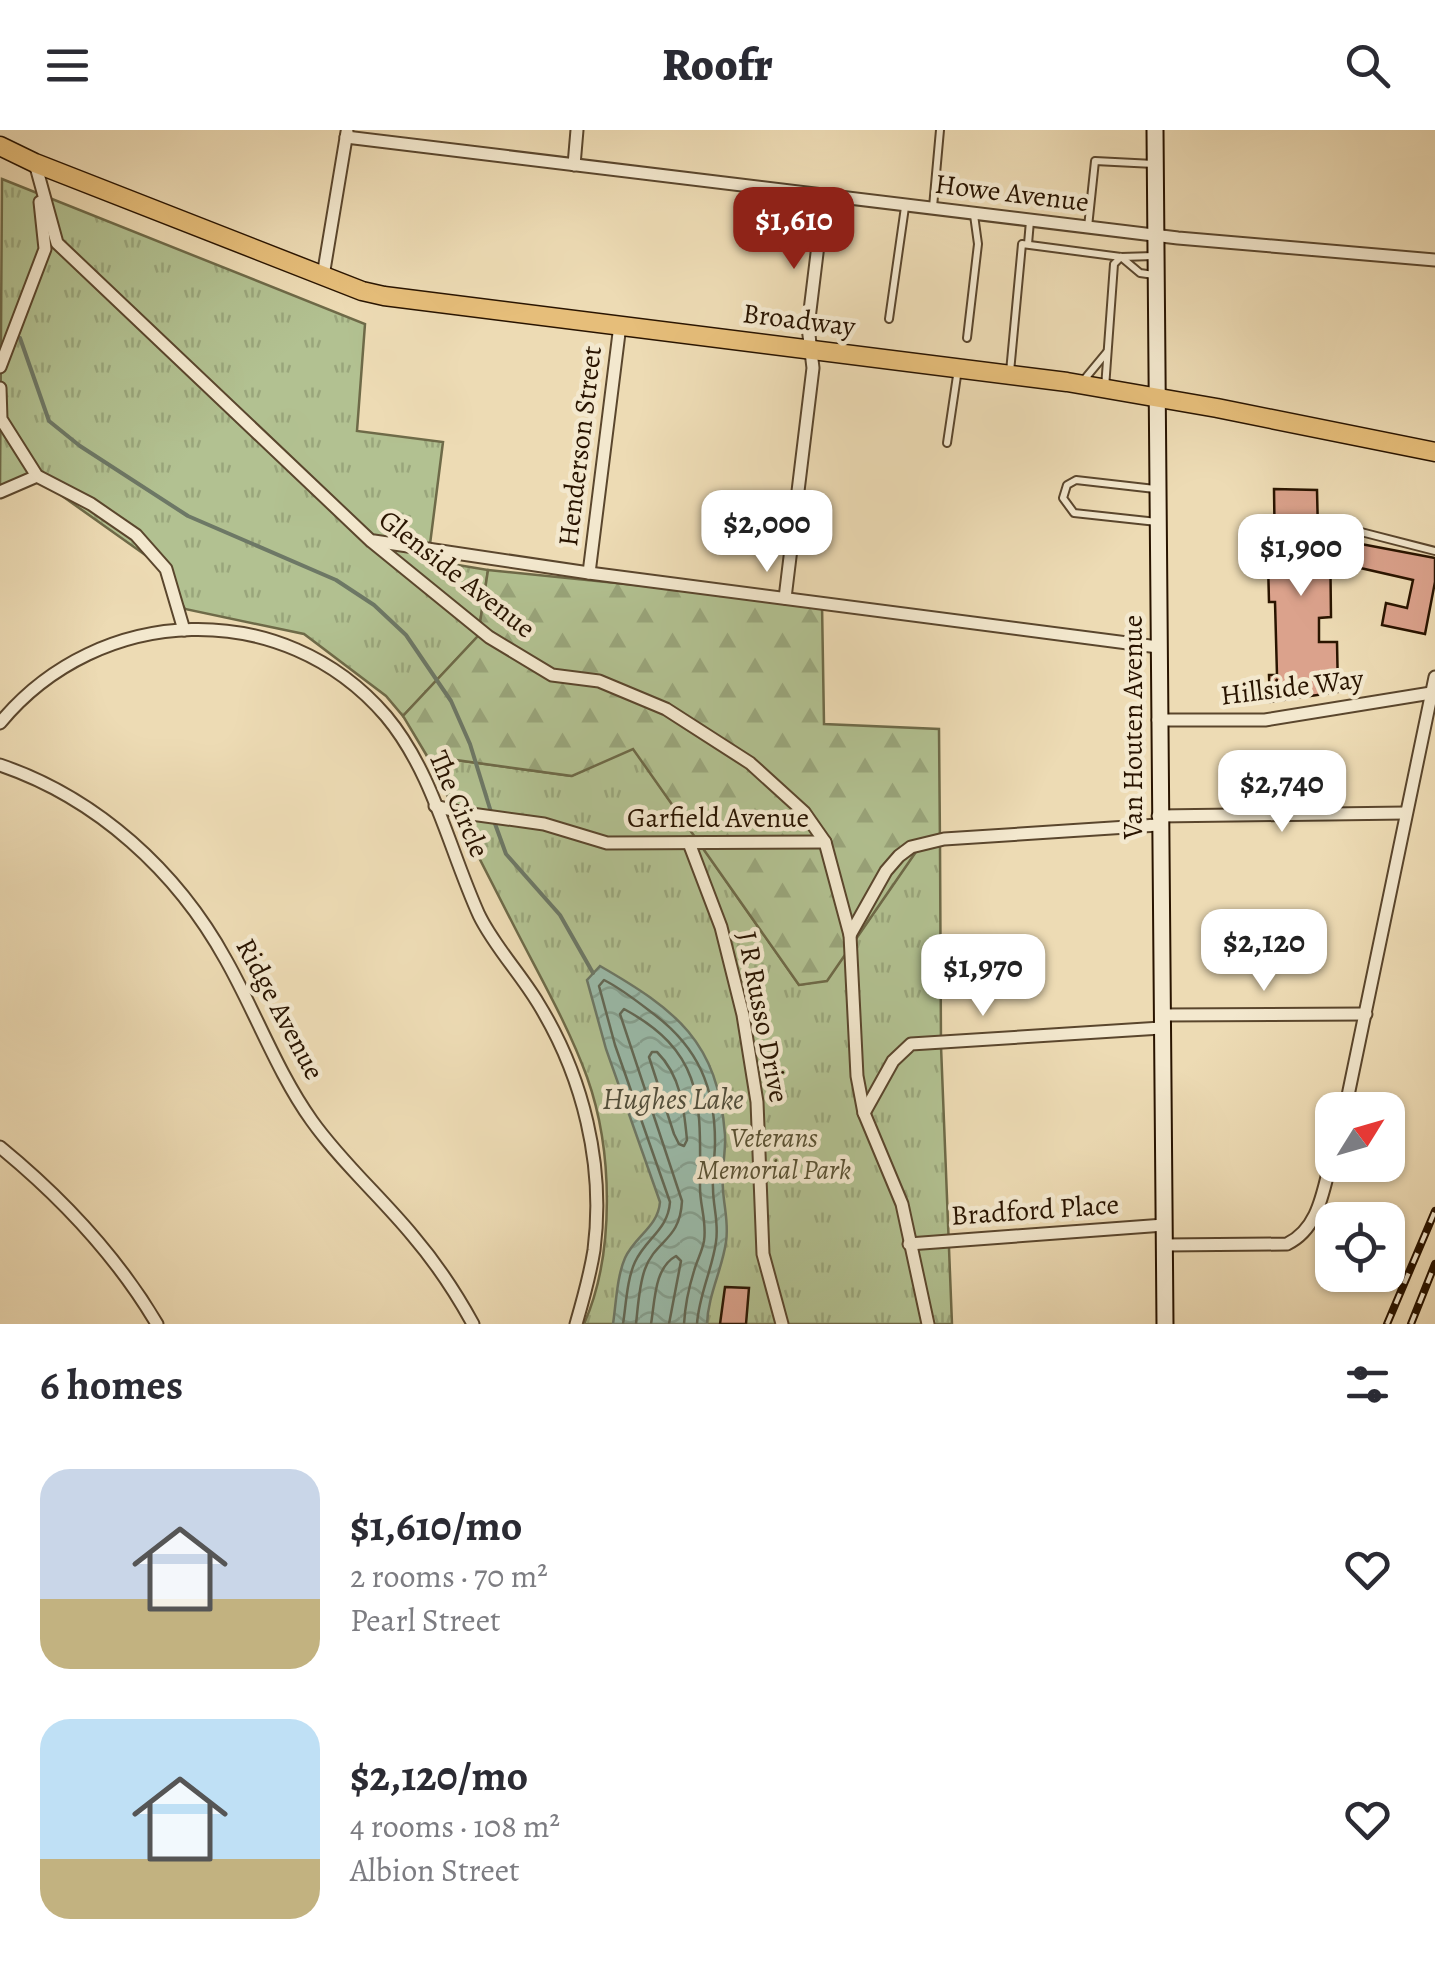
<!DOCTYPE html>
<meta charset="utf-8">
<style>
body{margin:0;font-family:Alegreya,serif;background:#f2f2f3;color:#2b2b33;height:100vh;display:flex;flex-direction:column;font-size:38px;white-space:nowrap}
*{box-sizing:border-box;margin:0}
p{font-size:32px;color:#7c7c81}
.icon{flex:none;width:55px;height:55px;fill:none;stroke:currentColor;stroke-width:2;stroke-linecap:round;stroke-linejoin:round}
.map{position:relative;height:1194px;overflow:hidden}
.drawer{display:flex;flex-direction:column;background:#fff;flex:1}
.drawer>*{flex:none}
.needle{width:65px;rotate:53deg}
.controls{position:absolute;left:1315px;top:962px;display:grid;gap:20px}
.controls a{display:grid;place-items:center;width:90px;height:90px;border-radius:20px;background:#fff;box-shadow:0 2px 8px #0004;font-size:50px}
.price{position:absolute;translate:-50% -85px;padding:0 22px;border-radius:20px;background:#fff;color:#222;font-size:32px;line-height:65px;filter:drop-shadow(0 2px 5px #0008)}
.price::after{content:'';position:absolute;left:50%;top:60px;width:30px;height:22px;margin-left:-15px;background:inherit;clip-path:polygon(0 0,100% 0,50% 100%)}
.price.selected{background:#8f2418;color:#fff}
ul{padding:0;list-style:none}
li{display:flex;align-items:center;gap:30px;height:250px;padding:0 40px}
li span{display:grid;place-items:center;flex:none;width:280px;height:200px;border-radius:30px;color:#555}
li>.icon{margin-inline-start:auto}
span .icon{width:120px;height:120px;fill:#fffc;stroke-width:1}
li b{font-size:42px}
h2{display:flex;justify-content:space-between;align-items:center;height:120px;padding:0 40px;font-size:42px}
header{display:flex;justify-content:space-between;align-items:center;height:130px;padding:0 40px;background:#fff;font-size:45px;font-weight:800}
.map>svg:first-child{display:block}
.grass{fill:url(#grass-tufts);stroke:#6e6a48;stroke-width:2.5}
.forest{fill:url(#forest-firs);stroke:#6e6a48;stroke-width:2.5}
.water{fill:url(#water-waves);stroke:#6d7866;stroke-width:2.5}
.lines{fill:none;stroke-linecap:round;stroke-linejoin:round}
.shore{stroke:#626855;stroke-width:2.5}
.stream{stroke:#6d7866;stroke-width:4}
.building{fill:#dba28c;stroke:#291400;stroke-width:2.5}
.service-casing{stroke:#5a462d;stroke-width:10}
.minor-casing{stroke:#5a462d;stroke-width:15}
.secondary-casing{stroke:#291400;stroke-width:19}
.primary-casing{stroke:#291400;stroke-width:21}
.service{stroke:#f3e8ce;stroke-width:6}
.minor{stroke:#f3e8ce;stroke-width:11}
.secondary{stroke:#f3e8ce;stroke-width:15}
.primary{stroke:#e6be7a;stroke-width:18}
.rail-casing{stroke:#291400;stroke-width:8}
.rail{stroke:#f3e8ce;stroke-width:4;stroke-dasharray:11;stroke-linecap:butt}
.labels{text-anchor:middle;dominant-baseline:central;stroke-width:9;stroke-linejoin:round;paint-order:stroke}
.street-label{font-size:28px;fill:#291400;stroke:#f3e8ce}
.park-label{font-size:28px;font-style:italic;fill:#595133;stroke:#f3e8ce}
.water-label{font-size:30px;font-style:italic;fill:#514e3c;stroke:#f3e8ce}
</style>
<header><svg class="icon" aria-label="menu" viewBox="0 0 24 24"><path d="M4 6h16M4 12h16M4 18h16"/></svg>Roofr<svg class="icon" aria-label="search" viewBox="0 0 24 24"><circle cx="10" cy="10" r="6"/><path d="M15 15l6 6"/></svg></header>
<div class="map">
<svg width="1435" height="1194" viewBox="0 0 1435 1194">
<defs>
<pattern id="grass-tufts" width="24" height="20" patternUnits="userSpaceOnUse" patternTransform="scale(2.5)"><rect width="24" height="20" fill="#b2c191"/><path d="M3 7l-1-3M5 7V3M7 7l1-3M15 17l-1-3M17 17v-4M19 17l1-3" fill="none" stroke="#99a57b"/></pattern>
<pattern id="forest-firs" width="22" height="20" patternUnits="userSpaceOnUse" patternTransform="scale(2.5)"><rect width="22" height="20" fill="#b2c191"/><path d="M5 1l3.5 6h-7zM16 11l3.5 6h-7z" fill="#99a57b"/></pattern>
<pattern id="water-waves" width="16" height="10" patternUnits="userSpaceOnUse" patternTransform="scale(2.5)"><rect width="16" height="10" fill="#9abbaa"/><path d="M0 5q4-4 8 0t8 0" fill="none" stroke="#85a090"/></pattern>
</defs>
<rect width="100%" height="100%" fill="#eddbb4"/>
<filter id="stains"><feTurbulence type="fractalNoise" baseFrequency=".002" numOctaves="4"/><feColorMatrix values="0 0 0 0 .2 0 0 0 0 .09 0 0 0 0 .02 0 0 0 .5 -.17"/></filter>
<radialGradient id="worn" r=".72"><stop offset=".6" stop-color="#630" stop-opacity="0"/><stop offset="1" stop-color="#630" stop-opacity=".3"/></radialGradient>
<g class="grass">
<polygon points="2,49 365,194 357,301 443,312 428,430 488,440 478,506 403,586 386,566 304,504 185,479 158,434 34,346 0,357"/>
<path d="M633 618 799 855 827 850 920 715 940 714 941 916 952 1194H584C615 1124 613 1020 587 947 568 895 539 845 514 796 485 739 456 682 427 626L571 646Z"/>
</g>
<polygon class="forest" points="488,440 822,474 824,594 939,599 940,714 920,716 827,851 799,855 633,619 572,646 427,626 403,586 478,506"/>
<path class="water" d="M600 836C676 880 718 911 725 1005 726 1023 721 1041 723 1059 724 1078 729 1093 726 1112 722 1140 708 1165 707 1194H613C616 1174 617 1146 625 1128 635 1106 658 1097 660 1072L606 919 587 850Z"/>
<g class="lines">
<g class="shore">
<path d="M652 922H657C681 946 684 978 687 1010L684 1016 679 1014 674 1004 649 927Z"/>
<path d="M623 1194C626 1175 627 1149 635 1132 646 1108 668 1100 670 1072L615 915 599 856 604 850C622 859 638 872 655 885 698 918 715 957 715 1012 715 1027 712 1043 713 1058 713 1077 719 1092 716 1112 712 1140 699 1165 697 1194"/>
<path d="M636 1194C638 1177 639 1155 645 1139 656 1109 680 1111 682 1071L620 884 624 879C707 924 700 976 700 1058 700 1076 707 1092 704 1111 702 1122 697 1130 694 1141 689 1157 685 1177 684 1194"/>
<path d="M651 1194C655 1171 654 1138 676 1126L681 1131 669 1194"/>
</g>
<g class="stream">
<polyline points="20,208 49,291 80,316 188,386 336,450 374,475 406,505 451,571 470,614 491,682"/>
<polyline points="494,691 506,724 560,785 593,843"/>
</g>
</g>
<g class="building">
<polygon points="1274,359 1317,360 1318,402 1330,402 1331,487 1319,488 1319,512 1337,512 1338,562 1270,572 1269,545 1277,545 1275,472 1269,472 1268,432 1275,432"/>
<polygon points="1361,414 1435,428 1435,452 1425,504 1382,495 1386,473 1407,478 1413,450 1356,437"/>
<polygon points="725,1157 749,1158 746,1194 720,1194"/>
</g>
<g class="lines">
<g class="service-casing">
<g id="service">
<polyline points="933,77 940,0"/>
<polyline points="1088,97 1095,31 1154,34"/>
<polyline points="1028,114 1030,91"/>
<polyline points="1121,127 1140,143 1154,145"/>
<polyline points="889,189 905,77"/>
<polyline points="967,208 978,114 974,85"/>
<polyline points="1010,242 1022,114 1121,127 1154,126"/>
<polyline points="1083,251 1107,222"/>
<polyline points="1105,258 1114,134 1121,127"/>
<polyline points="947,313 958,239"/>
<polyline points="1155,359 1076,350 1067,355 1063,368 1074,383 1157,392"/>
<polyline points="1361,402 1435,421"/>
</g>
</g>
<g class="minor-casing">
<g id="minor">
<polyline points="346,7 1178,108 1435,130"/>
<polyline points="35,33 57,113 371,411 489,507 552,545 599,551 666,579 750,633 804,682 825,712 850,805 857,946 864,983 902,1074 928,1194"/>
<polyline points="574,35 577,0"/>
<polyline points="323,146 347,2"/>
<polyline points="0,237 45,119 40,72"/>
<polyline points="0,258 1,289 37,346 91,374 136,405 166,439 184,500"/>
<polyline points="0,362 37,346"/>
<polyline points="374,411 589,443 1158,517"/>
<polyline points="589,443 620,195"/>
<polyline points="785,468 813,238 808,197 824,66"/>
<polyline points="1158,590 1265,590 1431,563"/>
<path d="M0 593C99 473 283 466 386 586 433 642 449 719 479 785 494 816 520 843 538 873 583 946 605 1035 594 1120 590 1145 583 1170 576 1194"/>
<path d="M0 635C97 668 177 741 226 830 256 883 277 942 312 991 342 1033 381 1067 413 1106 436 1133 456 1163 473 1194"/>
<polyline points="435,676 464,683 544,694 607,713 825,712"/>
<polyline points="1158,686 1406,683"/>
<polyline points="689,713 721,797 743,885 757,972 763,1124 782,1194"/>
<polyline points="850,805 886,741 899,726 911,717 944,709 1158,695"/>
<polyline points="1161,885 1366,884"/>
<polyline points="1345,980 1435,547"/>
<polyline points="864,983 893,931 911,914 1161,898"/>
<path d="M0 1017C61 1067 116 1125 157 1194"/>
<polyline points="909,1114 1164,1095"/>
<path d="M1164 1115 1287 1114C1320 1098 1323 1059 1332 1027"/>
</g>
</g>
<g class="secondary-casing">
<polyline id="secondary" points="1155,0 1165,1194"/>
</g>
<g class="primary-casing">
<polyline id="primary" points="0,16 35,33 362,161 384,166 1067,252 1217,278 1435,322"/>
</g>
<use href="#service" class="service"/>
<use href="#minor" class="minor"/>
<use href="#secondary" class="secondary"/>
<use href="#primary" class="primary"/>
<g class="rail-casing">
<g id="rail">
<polyline points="1387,1194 1435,1081"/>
<polyline points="1411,1194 1435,1134"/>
</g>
</g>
<use href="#rail" class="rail"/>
</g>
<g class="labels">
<g class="street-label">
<text transform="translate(1012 63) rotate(7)">Howe Avenue</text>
<text transform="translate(799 190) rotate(7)">Broadway</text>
<text transform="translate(580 316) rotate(-83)">Henderson Street</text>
<text transform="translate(457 444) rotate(38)">Glenside Avenue</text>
<text transform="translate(1292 557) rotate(-7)">Hillside Way</text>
<text transform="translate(1133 597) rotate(-90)">Van Houten Avenue</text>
<text transform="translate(459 674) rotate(67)">The Circle</text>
<text x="718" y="688">Garfield Avenue</text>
<text transform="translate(280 879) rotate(62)">Ridge Avenue</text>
<text transform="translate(763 887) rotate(79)">J R Russo Drive</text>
<text transform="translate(1035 1080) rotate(-4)">Bradford Place</text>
</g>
<g class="park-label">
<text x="774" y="1008">Veterans<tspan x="774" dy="32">Memorial Park</tspan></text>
</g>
<g class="water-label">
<text x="673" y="969">Hughes Lake</text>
</g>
</g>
<rect width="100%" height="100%" filter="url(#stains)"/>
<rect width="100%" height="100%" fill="url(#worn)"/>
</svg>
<div class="controls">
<a><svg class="needle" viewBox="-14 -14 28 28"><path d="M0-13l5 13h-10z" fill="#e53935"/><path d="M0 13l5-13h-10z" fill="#7c7c81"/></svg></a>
<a><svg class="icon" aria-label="locate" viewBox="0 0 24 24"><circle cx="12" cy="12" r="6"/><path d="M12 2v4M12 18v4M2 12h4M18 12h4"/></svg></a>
</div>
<b class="price selected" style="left:794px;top:142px">$1,610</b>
<b class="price" style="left:767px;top:445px">$2,000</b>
<b class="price" style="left:1301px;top:469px">$1,900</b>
<b class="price" style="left:1282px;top:705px">$2,740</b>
<b class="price" style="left:1264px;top:864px">$2,120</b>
<b class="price" style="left:983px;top:889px">$1,970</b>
</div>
<section class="drawer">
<h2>6 homes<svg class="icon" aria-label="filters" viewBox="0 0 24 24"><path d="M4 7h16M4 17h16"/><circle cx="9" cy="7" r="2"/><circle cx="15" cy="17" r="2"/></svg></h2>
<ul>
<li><span style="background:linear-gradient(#c9d6e8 65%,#c2b280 0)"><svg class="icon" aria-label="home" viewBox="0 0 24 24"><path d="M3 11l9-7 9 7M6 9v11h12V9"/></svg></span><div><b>$1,610/mo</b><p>2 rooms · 70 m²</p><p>Pearl Street</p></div><svg class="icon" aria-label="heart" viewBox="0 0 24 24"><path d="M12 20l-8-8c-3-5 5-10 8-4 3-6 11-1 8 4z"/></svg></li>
<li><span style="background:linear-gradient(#bfe0f5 70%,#c2b280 0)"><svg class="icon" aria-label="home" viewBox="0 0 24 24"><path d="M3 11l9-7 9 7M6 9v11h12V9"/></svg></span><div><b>$2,120/mo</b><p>4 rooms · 108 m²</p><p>Albion Street</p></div><svg class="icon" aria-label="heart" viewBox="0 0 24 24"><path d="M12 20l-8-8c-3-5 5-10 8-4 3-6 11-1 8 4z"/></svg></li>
</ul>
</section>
